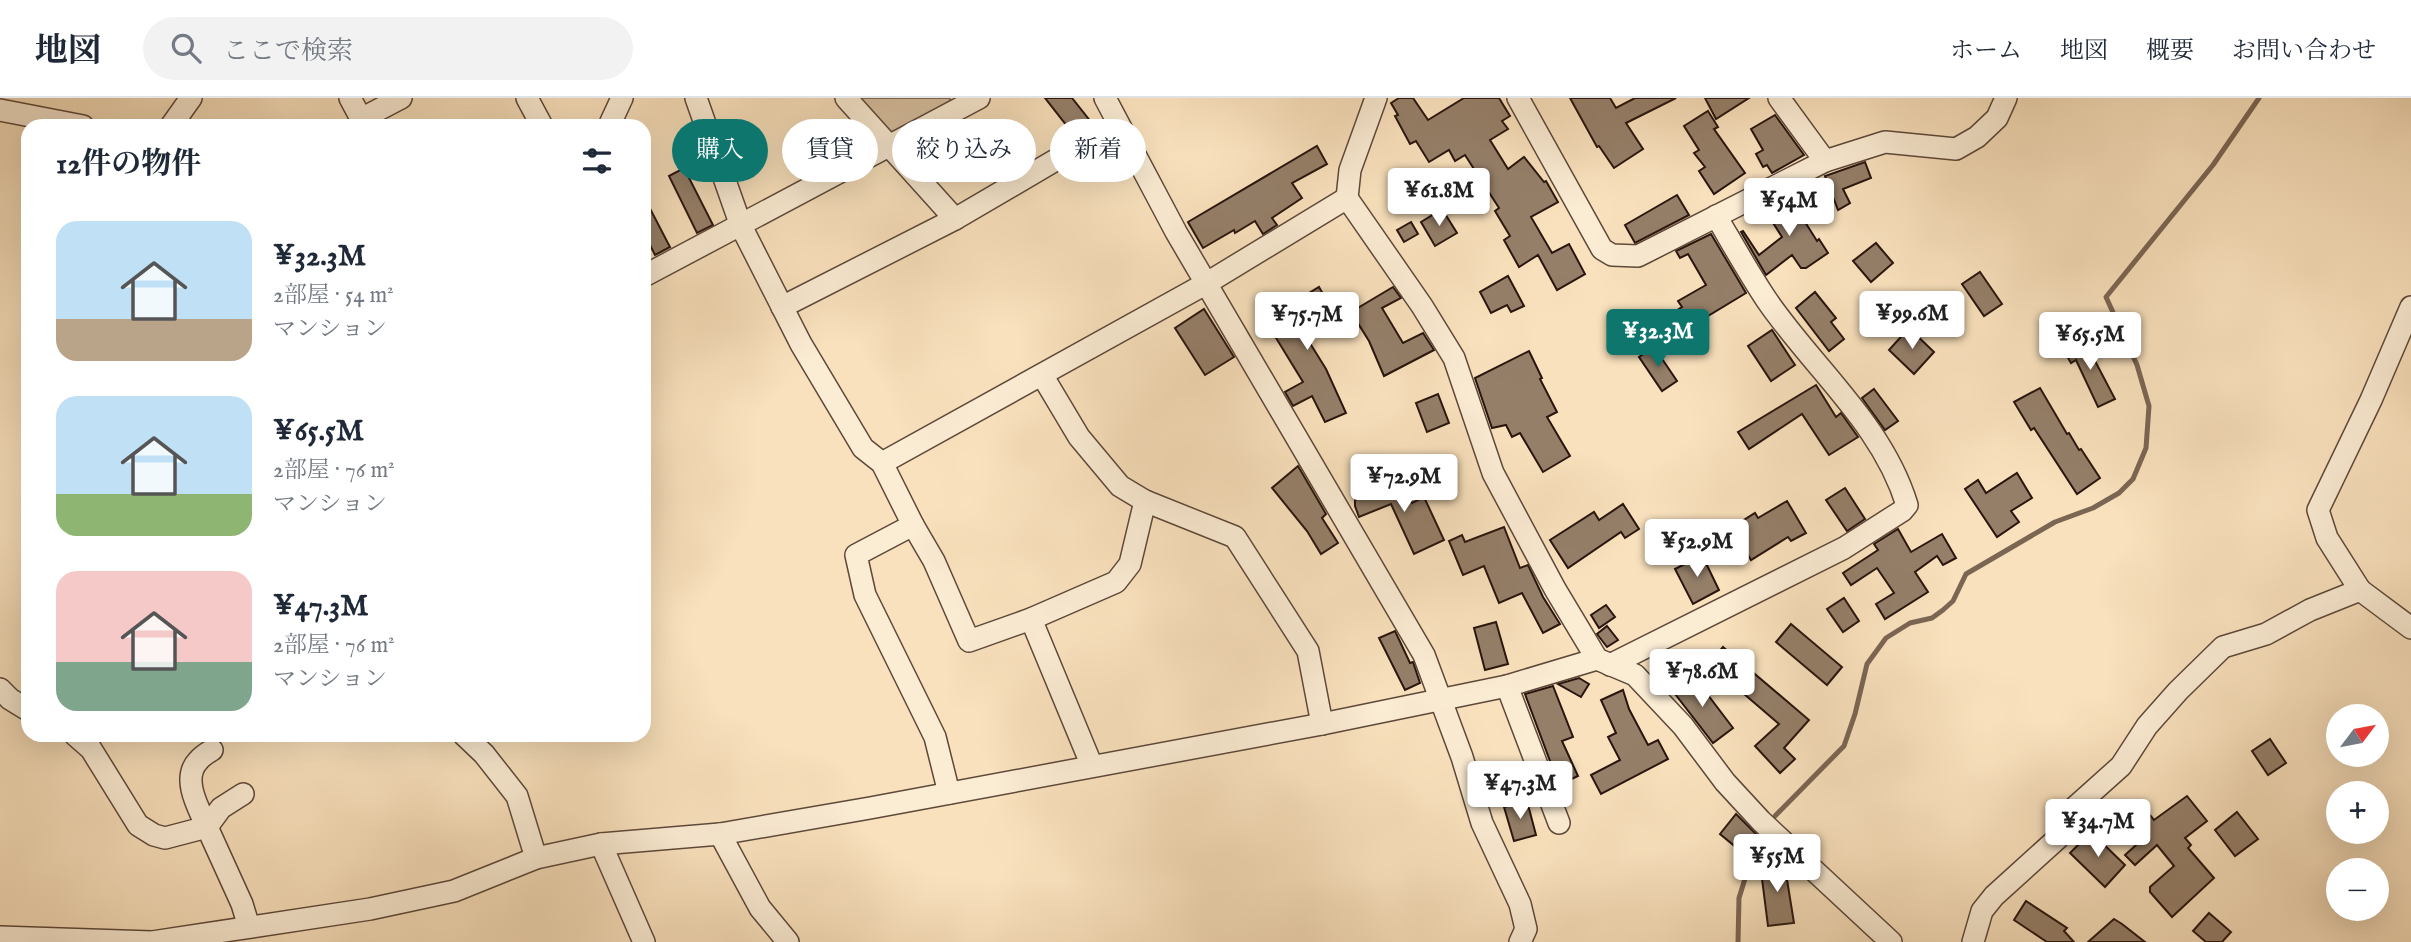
<!DOCTYPE html>
<html lang="ja">
<meta charset="utf-8">
<style>
body{margin:0;font-family:"IM FELL English","Noto Serif JP",serif;background:#f2f2f3;color:#1f2937;height:100vh;display:flex;flex-direction:column;font-size:26px;white-space:nowrap}
*{box-sizing:border-box;margin:0}
p{font-size:23px;color:#747a83}
.icon{flex:none;width:38px;height:38px;fill:none;stroke:currentColor;stroke-width:2;stroke-linecap:round;stroke-linejoin:round}
.map{position:relative;flex:1;overflow:hidden}
.drawer{position:absolute;left:21px;top:21px;width:630px;height:623px;display:flex;flex-direction:column;background:#fff;border-radius:21px;box-shadow:0 7px 28px #0002}
.drawer>*{flex:none}
.banner{position:absolute;left:672px;top:21px;width:665px;height:63px;display:flex;gap:14px}
.needle{width:46px;rotate:58deg}
.buttons{position:absolute;left:2326px;top:606px;display:grid;gap:14px}
.buttons a{display:grid;place-items:center;width:63px;height:63px;border-radius:50%;background:#fff;box-shadow:0 7px 28px #0002;font-size:35px}
.price{position:absolute;translate:-50% -60px;padding:0 16px;border-radius:7px;background:#fff;color:#222;font-size:23px;line-height:46px;filter:drop-shadow(0 2px 4px #0008)}
.price::after{content:'';position:absolute;left:50%;top:42px;width:21px;height:16px;margin-left:-10px;background:inherit;clip-path:polygon(0 0,100% 0,50% 100%)}
.price.current{background:#0f766e;color:#fff}
ul{padding:0;list-style:none}
li{display:flex;align-items:center;gap:21px;height:175px;padding:0 35px}
li span{display:grid;place-items:center;flex:none;width:196px;height:140px;border-radius:21px;color:#555}
li>.icon{margin-inline-start:auto}
span .icon{width:84px;height:84px;fill:#fffc;stroke-width:1}
li b{font-size:30px}
h2{display:flex;justify-content:space-between;align-items:center;height:84px;padding:0 35px;font-size:30px}
.tag{padding:0 24px;border-radius:32px;background:#fff;box-shadow:0 7px 28px #0002;font-size:24px;line-height:63px}
.tag.current{background:#0f766e;color:#fff}
header{display:flex;align-items:center;gap:42px;box-sizing:border-box;height:98px;padding:0 35px;background:#fff;border-bottom:2px solid #e0e1e3}
header strong{font-size:33px}
nav{display:flex;gap:38px;margin-inline-start:auto;font-size:24px}
.search{width:490px;height:63px;background:#f2f2f3;display:flex;align-items:center;gap:18px;box-sizing:border-box;padding:0 24px;border-radius:38px;color:#747a83;font-size:26px}
.map>svg:first-child{display:block}
.green{fill:#d6be9f;stroke:#806a56;stroke-width:2}
.lines{fill:none;stroke-linecap:round;stroke-linejoin:round}
.stream{stroke:#7b6654;stroke-width:5}
.building{fill:#957f69;stroke:#29150e;stroke-width:2}
.street-casing{stroke:#5d483a;stroke-width:24}
.street{stroke:#fbecd4;stroke-width:21}
</style>
<header>
<strong>地図</strong>
<div class="search"><svg class="icon" aria-label="search" viewBox="0 0 24 24"><circle cx="10" cy="10" r="6"/><path d="M15 15l6 6"/></svg>ここで検索</div>
<nav><a>ホーム</a><a>地図</a><a>概要</a><a>お問い合わせ</a></nav>
</header>
<div class="map">
<svg width="2411" height="844" viewBox="0 0 2411 844">
<rect width="100%" height="100%" fill="#f9e1bd"/>
<filter id="stains"><feTurbulence type="fractalNoise" baseFrequency=".00286" numOctaves="4"/><feColorMatrix values="0 0 0 0 .2 0 0 0 0 .09 0 0 0 0 .02 0 0 0 .5 -.17"/></filter>
<radialGradient id="worn" r=".72"><stop offset=".6" stop-color="#630" stop-opacity="0"/><stop offset="1" stop-color="#630" stop-opacity=".3"/></radialGradient>
<polygon class="green" points="846,0 949,0 958,11 888,49"/>
<g class="lines">
<g class="stream">
<polyline points="1775,718 1844,648 1855,616 1867,566 1886,540 1910,525 1932,520 1943,512 1953,503 1966,476 2055,424 2093,410 2119,395 2133,381 2146,350 2149,308 2137,267 2106,199 2213,67 2259,0"/>
<polyline points="1738,844 1739,800 1748,771 1766,753"/>
</g>
</g>
<g class="building">
<polygon points="1045,0 1072,0 1095,29 1078,42"/>
<polygon points="1399,0 1413,0 1428,22 1464,0 1499,0 1510,18 1502,23 1508,31 1490,42 1508,71 1524,59 1544,84 1546,83 1558,104 1531,119 1552,155 1569,146 1585,176 1557,192 1538,157 1519,169 1504,142 1510,138 1495,113 1499,110 1465,57 1455,63 1449,52 1429,64 1416,43 1410,46 1395,18 1398,17 1391,5"/>
<polygon points="1570,0 1610,0 1616,10 1635,0 1676,0 1626,25 1643,51 1614,70 1599,48 1597,49"/>
<polygon points="1705,0 1749,0 1716,21"/>
<polygon points="1708,13 1718,29 1714,31 1745,75 1714,96 1699,73 1705,69 1694,55 1699,52 1684,28"/>
<polygon points="1775,17 1804,57 1772,75 1767,67 1763,69 1756,56 1763,52 1751,31"/>
<polygon points="1317,48 1327,66 1292,85 1302,100 1272,120 1277,127 1263,136 1255,123 1235,135 1234,132 1203,150 1188,124"/>
<polygon points="1865,64 1871,80 1843,91 1850,105 1838,112 1825,78"/>
<polygon points="684,70 713,127 697,135 669,78"/>
<polygon points="1677,97 1689,117 1635,145 1625,127"/>
<polygon points="1788,97 1817,143 1819,141 1828,155 1806,170 1801,170 1792,157 1766,177 1741,134 1743,133 1759,157 1782,139 1763,109"/>
<polygon points="644,99 670,149 655,157 644,135"/>
<polygon points="1442,111 1457,135 1435,148 1421,124"/>
<polygon points="1411,124 1418,136 1404,144 1397,132"/>
<polygon points="1711,136 1746,195 1693,227 1691,223 1677,231 1669,217 1682,209 1678,203 1706,187 1688,156 1680,160 1676,153"/>
<polygon points="1876,145 1893,165 1871,184 1853,163"/>
<polygon points="1980,174 2002,206 1984,218 1962,186"/>
<polygon points="1508,178 1524,208 1511,214 1507,207 1491,215 1480,194"/>
<polygon points="1319,189 1335,217 1303,234 1326,271 1346,315 1325,324 1312,298 1293,308 1285,294 1303,284 1265,222"/>
<polygon points="1393,189 1401,200 1382,210 1403,245 1423,235 1434,252 1384,278 1369,243 1351,214"/>
<polygon points="1815,194 1836,220 1831,224 1844,241 1829,253 1796,210"/>
<polygon points="1204,211 1234,259 1205,277 1175,230"/>
<polygon points="1909,230 1934,254 1914,276 1889,252"/>
<polygon points="1772,232 1795,267 1771,283 1748,248"/>
<polygon points="2083,240 2115,301 2098,309 2076,262 2071,265 2063,251"/>
<polygon points="1654,249 1677,283 1662,293 1639,259"/>
<polygon points="1529,253 1542,280 1540,281 1557,314 1547,319 1570,358 1543,374 1520,335 1512,339 1506,327 1492,330 1475,280"/>
<polygon points="1816,287 1836,319 1841,315 1858,339 1829,357 1802,316 1749,351 1738,334"/>
<polygon points="2040,290 2067,336 2069,335 2079,352 2081,351 2100,380 2077,396 2034,330 2031,332 2014,304"/>
<polygon points="1874,291 1898,323 1885,332 1862,300"/>
<polygon points="1438,296 1449,325 1427,334 1416,305"/>
<polygon points="1298,368 1326,416 1322,420 1338,445 1321,456 1307,433 1272,390"/>
<polygon points="2017,375 2032,400 2011,413 2019,424 1997,439 1965,391 1978,382 1986,395"/>
<polygon points="1399,381 1412,405 1424,399 1444,442 1414,456 1391,406 1359,419 1355,408 1355,402"/>
<polygon points="1845,390 1865,421 1847,433 1826,402"/>
<polygon points="1787,403 1806,435 1791,443 1788,439 1751,462 1731,430 1755,415 1758,420"/>
<polygon points="1623,406 1639,431 1625,440 1621,434 1568,470 1550,442 1594,414 1599,422"/>
<polygon points="1504,429 1520,470 1528,467 1543,499 1560,526 1543,535 1522,495 1499,505 1484,468 1463,477 1449,443 1462,437 1465,444"/>
<polygon points="1898,431 1911,454 1942,436 1956,460 1943,467 1937,458 1915,474 1928,494 1885,521 1876,506 1894,495 1877,470 1851,487 1843,475 1878,452 1874,446"/>
<polygon points="1702,457 1719,492 1693,506 1675,471"/>
<polygon points="1844,500 1859,523 1843,534 1827,511"/>
<polygon points="1606,507 1615,519 1599,530 1591,517"/>
<polygon points="1496,524 1508,566 1485,572 1474,530"/>
<polygon points="1791,526 1842,569 1827,587 1776,544"/>
<polygon points="1607,528 1618,542 1607,549 1597,536"/>
<polygon points="1395,533 1410,565 1413,564 1420,585 1405,592 1379,540"/>
<polygon points="1723,549 1809,622 1784,650 1795,661 1780,675 1755,648 1779,626 1709,566"/>
<polygon points="1692,576 1733,630 1713,645 1672,592"/>
<polygon points="1579,580 1589,586 1581,599 1558,586"/>
<polygon points="1553,588 1573,639 1562,643 1578,678 1559,687 1525,596"/>
<polygon points="1623,592 1629,611 1648,647 1658,642 1668,661 1601,696 1591,677 1620,662 1608,639 1616,635 1601,602"/>
<polygon points="2270,641 2286,665 2268,677 2252,653"/>
<polygon points="2187,698 2207,723 2185,740 2191,747 2188,750 2214,780 2172,819 2150,794 2150,789 2174,768 2157,747 2135,767 2125,757 2145,739 2124,714 2138,703 2154,722"/>
<polygon points="1527,703 1536,737 1514,743 1504,709"/>
<polygon points="2237,714 2258,741 2235,758 2215,732"/>
<polygon points="1736,716 1758,738 1743,755 1720,736"/>
<polygon points="2091,734 2125,767 2105,789 2070,755"/>
<polygon points="1784,763 1794,825 1768,828 1760,765"/>
<polygon points="2026,803 2067,830 2064,833 2074,844 2047,844 2014,822"/>
<polygon points="2209,815 2231,834 2222,844 2206,844 2193,833"/>
<polygon points="2114,821 2122,826 2145,844 2088,844"/>
</g>
<g class="lines">
<g class="street-casing">
<g id="street">
<polyline points="350,0 365,28"/>
<polyline points="527,0 542,28"/>
<polyline points="696,0 741,128 801,246 863,350 882,365 913,427 856,457 865,497 935,639 949,695"/>
<polyline points="846,0 955,121 1071,53"/>
<polyline points="1105,0 1176,134 1424,557 1462,659 1482,725 1520,806 1526,831 1520,844"/>
<polyline points="1376,0 1350,72 1347,100 1422,208 1454,260 1493,375 1555,491 1597,561 1635,577 1683,628 1725,684 1761,723 1891,844"/>
<polyline points="1518,0 1602,151 1612,157 1638,158 1825,63 1885,44 1956,51 1977,39 1997,20 2006,0"/>
<polyline points="1779,0 1825,63"/>
<polyline points="0,12 83,28"/>
<polyline points="361,21 401,0"/>
<polyline points="171,28 191,0"/>
<polyline points="609,28 622,0"/>
<polyline points="644,178 979,0"/>
<polyline points="782,209 955,121"/>
<polyline points="2411,209 2371,302 2318,412 2327,440 2360,492 2411,530"/>
<polyline points="1042,277 1079,339 1120,388 1145,403 1235,439 1308,553 1322,626"/>
<polyline points="882,365 1207,185 1347,100"/>
<polyline points="913,427 934,463 969,543 1031,521 1116,484 1130,466 1145,403"/>
<polyline points="1031,521 1092,668"/>
<path d="M1610 567 1844 450 1902 413 1907 407C1882 325 1812 269 1766 201 1748 174 1732 145 1716 118"/>
<polyline points="1507,588 1559,725"/>
<polyline points="0,591 10,601 28,612"/>
<polyline points="75,637 91,651 138,727 154,737 165,740 207,729 242,806 249,829"/>
<polyline points="464,637 484,656 517,698 536,760"/>
<path d="M212 652C207 655 201 659 198 663 181 681 199 711 207 729L221 710 243 696"/>
<polyline points="720,736 760,810 788,844"/>
<polyline points="601,746 644,844"/>
<polyline points="0,839 152,844 370,811 454,793 536,760 601,746 720,736 870,710 1322,626 1507,588 1597,561"/>
<polyline points="1973,844 1982,813 1994,798 2058,740 2073,711 2121,668 2147,628 2178,593 2223,549 2266,536 2310,512 2360,492"/>
</g>
</g>
<use href="#street" class="street"/>
</g>
<rect width="100%" height="100%" filter="url(#stains)"/>
<rect width="100%" height="100%" fill="url(#worn)"/>
</svg>
<div class="buttons">
<a><svg class="needle" viewBox="-14 -14 28 28"><path d="M0-13l5 13h-10z" fill="#e53935"/><path d="M0 13l5-13h-10z" fill="#747a83"/></svg></a>
<a>+</a>
<a>−</a>
</div>
<b class="price" style="left:1439px;top:130px">¥61.8M</b>
<b class="price" style="left:1789px;top:140px">¥54M</b>
<b class="price" style="left:1912px;top:253px">¥99.6M</b>
<b class="price" style="left:1307px;top:254px">¥75.7M</b>
<b class="price current" style="left:1658px;top:271px">¥32.3M</b>
<b class="price" style="left:2090px;top:274px">¥65.5M</b>
<b class="price" style="left:1404px;top:416px">¥72.9M</b>
<b class="price" style="left:1697px;top:481px">¥52.9M</b>
<b class="price" style="left:1702px;top:611px">¥78.6M</b>
<b class="price" style="left:1520px;top:723px">¥47.3M</b>
<b class="price" style="left:2098px;top:761px">¥34.7M</b>
<b class="price" style="left:1777px;top:796px">¥55M</b>
<div class="banner">
<a class="tag current">購入</a>
<a class="tag">賃貸</a>
<a class="tag">絞り込み</a>
<a class="tag">新着</a>
</div>
<section class="drawer">
<h2>12件の物件<svg class="icon" aria-label="filters" viewBox="0 0 24 24"><path d="M4 7h16M4 17h16"/><circle cx="9" cy="7" r="2"/><circle cx="15" cy="17" r="2"/></svg></h2>
<ul>
<li><span style="background:linear-gradient(#bfe0f5 70%,#b9a48a 0)"><svg class="icon" aria-label="home" viewBox="0 0 24 24"><path d="M3 11l9-7 9 7M6 9v11h12V9"/></svg></span><div><b>¥32.3M</b><p>2部屋 · 54 m²</p><p>マンション</p></div></li>
<li><span style="background:linear-gradient(#bfe0f5 70%,#8fb573 0)"><svg class="icon" aria-label="home" viewBox="0 0 24 24"><path d="M3 11l9-7 9 7M6 9v11h12V9"/></svg></span><div><b>¥65.5M</b><p>2部屋 · 76 m²</p><p>マンション</p></div></li>
<li><span style="background:linear-gradient(#f6c9c9 65%,#7fa58c 0)"><svg class="icon" aria-label="home" viewBox="0 0 24 24"><path d="M3 11l9-7 9 7M6 9v11h12V9"/></svg></span><div><b>¥47.3M</b><p>2部屋 · 76 m²</p><p>マンション</p></div></li>
</ul>
</section>
</div>
